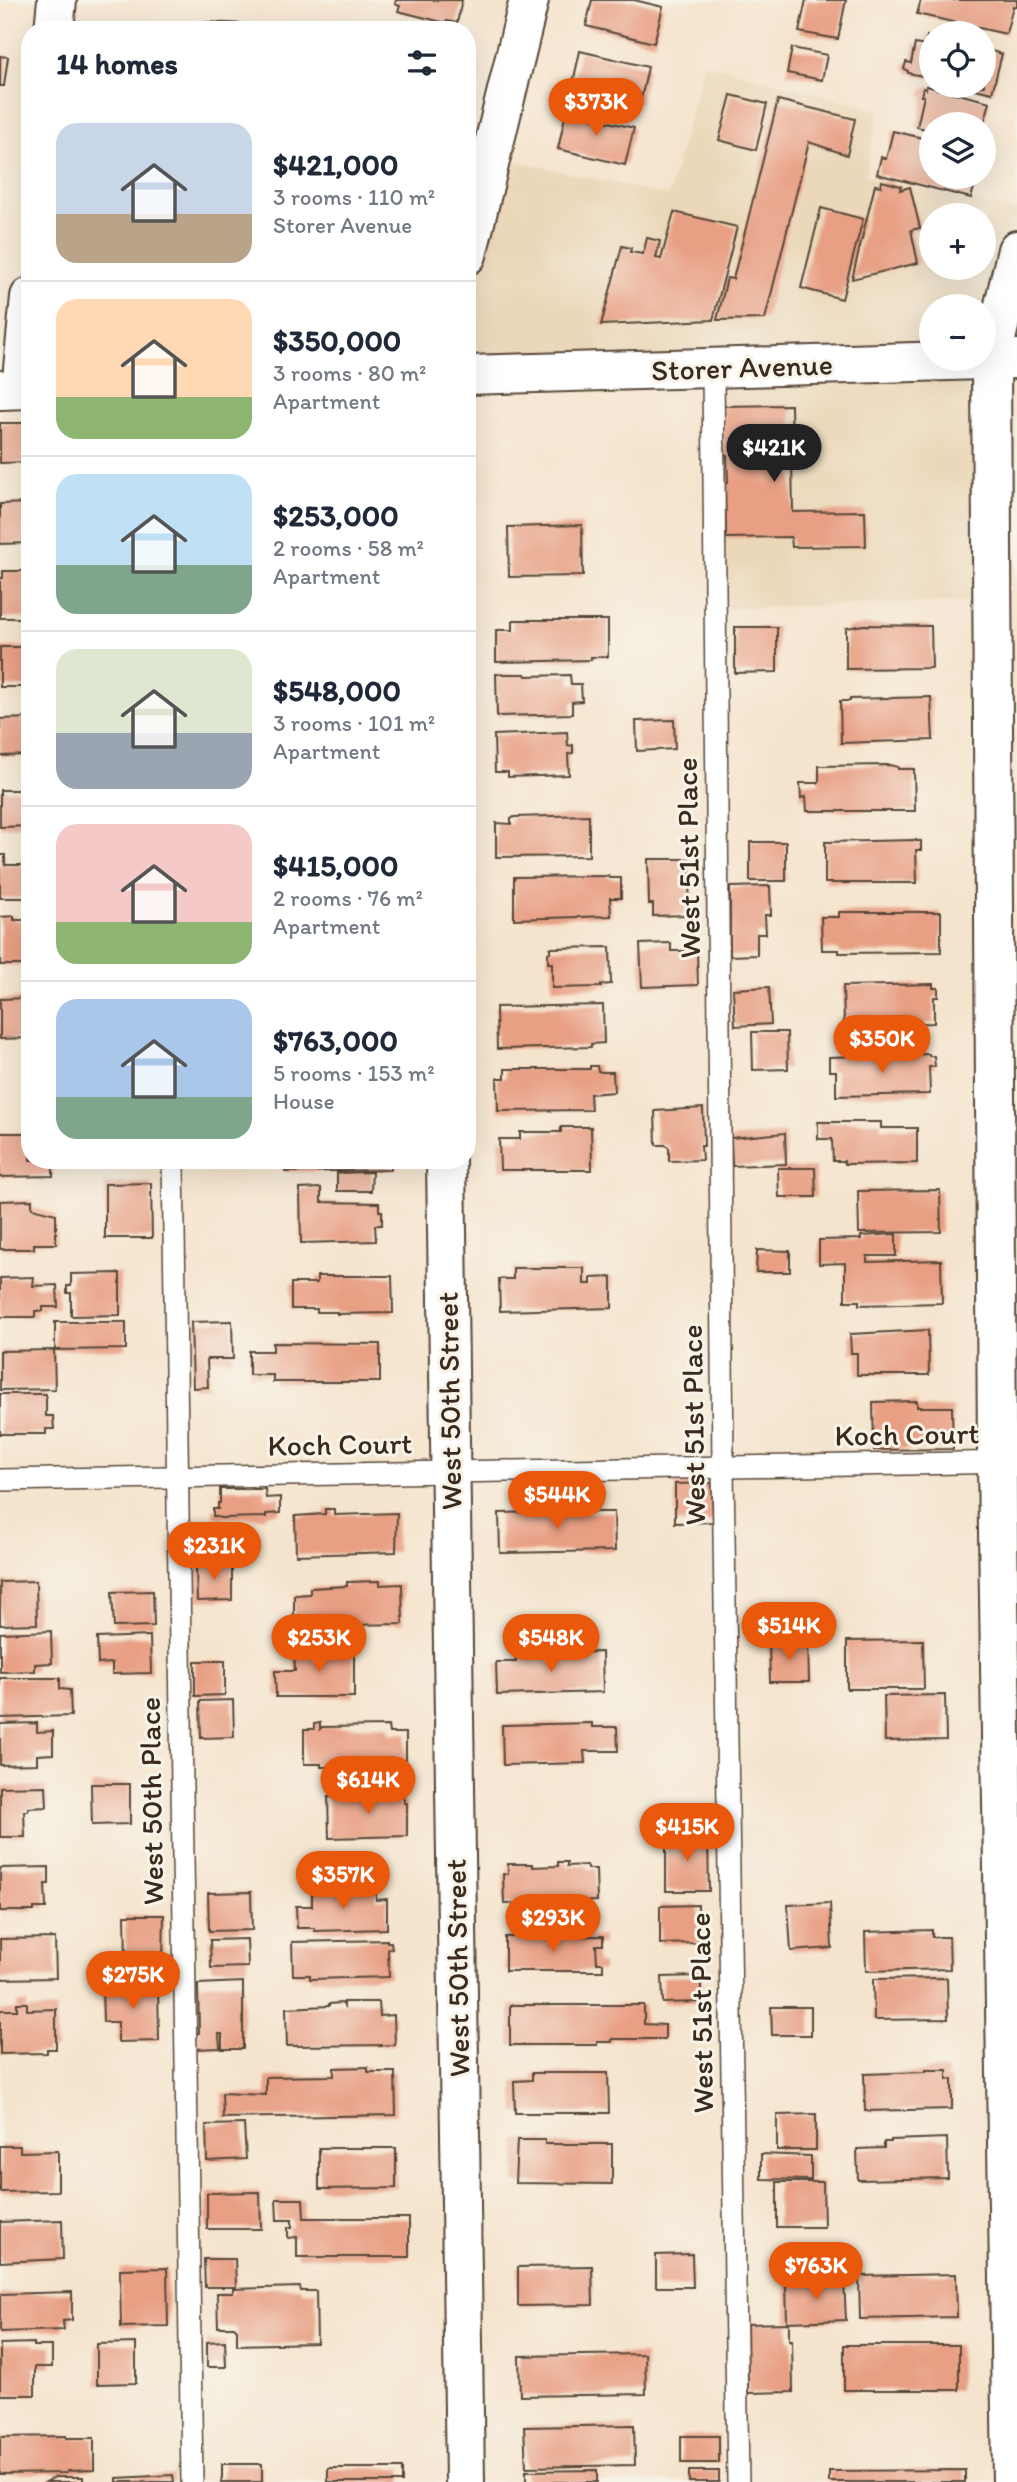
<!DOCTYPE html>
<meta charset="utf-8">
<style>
body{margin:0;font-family:Itim,sans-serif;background:#f6f6f7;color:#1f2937;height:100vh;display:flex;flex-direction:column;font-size:26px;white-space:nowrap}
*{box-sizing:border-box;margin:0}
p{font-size:23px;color:#747a83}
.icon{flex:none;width:38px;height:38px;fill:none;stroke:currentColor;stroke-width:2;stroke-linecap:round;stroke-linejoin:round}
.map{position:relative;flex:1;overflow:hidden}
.details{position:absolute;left:21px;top:21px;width:455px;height:1148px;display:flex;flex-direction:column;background:#fff;border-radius:28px;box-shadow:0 7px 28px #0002}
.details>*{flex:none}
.controls{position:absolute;left:919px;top:21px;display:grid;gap:14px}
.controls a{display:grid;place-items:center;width:77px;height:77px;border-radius:50%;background:#fff;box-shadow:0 7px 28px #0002;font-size:35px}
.price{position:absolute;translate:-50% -60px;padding:0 16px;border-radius:24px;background:#ea580c;color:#fff;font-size:23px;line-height:46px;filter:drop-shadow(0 2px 4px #0008)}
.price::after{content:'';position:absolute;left:50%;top:42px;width:21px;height:16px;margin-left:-10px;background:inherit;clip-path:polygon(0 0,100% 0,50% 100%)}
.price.active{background:#222;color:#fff}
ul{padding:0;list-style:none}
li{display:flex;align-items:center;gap:21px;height:175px;padding:0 35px}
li+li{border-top:2px solid #e0e1e3}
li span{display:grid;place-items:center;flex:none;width:196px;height:140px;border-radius:21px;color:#555}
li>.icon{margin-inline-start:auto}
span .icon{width:84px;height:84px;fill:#fffc;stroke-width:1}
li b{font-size:30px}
h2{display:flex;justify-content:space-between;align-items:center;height:84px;padding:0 35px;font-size:30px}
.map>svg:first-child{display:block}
.built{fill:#ebd8ba;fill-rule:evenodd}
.building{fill:#e89f83}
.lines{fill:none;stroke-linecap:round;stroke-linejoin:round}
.service-casing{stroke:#574638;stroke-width:24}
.minor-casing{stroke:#574638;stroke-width:42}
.tertiary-casing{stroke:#574638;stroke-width:42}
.service{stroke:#fff;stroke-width:21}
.minor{stroke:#fff;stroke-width:38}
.tertiary{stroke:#fff;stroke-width:38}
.labels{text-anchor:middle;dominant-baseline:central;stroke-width:6;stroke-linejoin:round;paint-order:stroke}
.street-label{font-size:30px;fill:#3b2a1e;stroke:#f7f3e8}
</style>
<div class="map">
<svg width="1017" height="2482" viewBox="0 0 1017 2482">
<rect width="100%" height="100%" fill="#f7f3e8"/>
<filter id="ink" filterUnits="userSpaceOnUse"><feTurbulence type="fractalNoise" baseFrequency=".0143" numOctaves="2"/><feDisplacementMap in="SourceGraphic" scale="14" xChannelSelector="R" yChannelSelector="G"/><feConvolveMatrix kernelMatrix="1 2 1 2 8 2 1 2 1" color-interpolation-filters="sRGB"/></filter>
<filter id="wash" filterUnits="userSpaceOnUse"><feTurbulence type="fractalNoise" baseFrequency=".00686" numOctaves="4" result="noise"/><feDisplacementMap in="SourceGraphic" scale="28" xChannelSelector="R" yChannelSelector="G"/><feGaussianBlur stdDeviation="1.57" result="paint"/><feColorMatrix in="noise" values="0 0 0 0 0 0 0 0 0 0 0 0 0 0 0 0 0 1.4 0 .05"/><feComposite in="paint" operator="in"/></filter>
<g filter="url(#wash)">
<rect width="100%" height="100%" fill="#f5e4cd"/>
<path class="built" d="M704 63 879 110 865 176 1017 211V359L991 360 992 601 715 609 713 368 467 375V184L491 155 668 196ZM931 215H984V268H931ZM931 306H984V359H931Z"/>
<g id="blocks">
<g class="building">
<polygon points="396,0 462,0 457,23 447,21 446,23 398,11 400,6 395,4"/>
<polygon points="592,0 634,0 663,7 654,43 586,26"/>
<polygon points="806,0 846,0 838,39 799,32"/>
<polygon points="921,0 1017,0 1017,7 1013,6 1006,34 917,14"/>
<polygon points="206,22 246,24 245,30 206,30"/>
<polygon points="927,36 931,37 931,78 908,73 908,71 904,69 906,62 911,63 915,44 925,46"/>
<polygon points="792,48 827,55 822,80 787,73"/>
<polygon points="984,49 1002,54 992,93 967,87 984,86"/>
<polygon points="580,51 648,67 640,104 572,87"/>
<polygon points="0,56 8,57 4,86 0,86"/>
<polygon points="926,86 990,102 984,124 931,124 931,130 917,127 924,96 921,96 923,88 926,89"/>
<polygon points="731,95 767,104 756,150 719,140"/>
<polygon points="778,100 855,119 847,155 809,142 765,319 717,320 727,278 733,279"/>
<polygon points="566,112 634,128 625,165 558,149"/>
<polygon points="893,131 931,140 931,177 977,177 971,198 877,174 881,157 886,159"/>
<polygon points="882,181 901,186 900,190 910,187 920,228 911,230 918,263 852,279 875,185 881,186"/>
<polygon points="821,208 863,219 842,299 801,288"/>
<polygon points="674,212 737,227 713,320 601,325 622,246 631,248 630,252 643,254 647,238 660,241 656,258 661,259"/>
<polygon points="791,405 793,512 865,511 866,546 792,547 791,537 726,538 725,483 728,483 727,455 724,455 723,406"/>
<polygon points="0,423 30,423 30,462 0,463"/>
<polygon points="30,503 30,543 0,544 0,504"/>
<polygon points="582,525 583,576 509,577 508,527"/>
<polygon points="3,571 30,571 30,618 0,618 0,578 3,578"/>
<polygon points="513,620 608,620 608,657 591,657 591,660 496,662 496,630 513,630"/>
<polygon points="864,625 931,626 932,668 846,669 846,628"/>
<polygon points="735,627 777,627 777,672 735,673"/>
<rect x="0" y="647" width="30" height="40"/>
<polygon points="496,674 525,674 526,676 570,675 571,684 581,684 582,701 572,702 572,714 497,716"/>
<polygon points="931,697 933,740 841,743 840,701 850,701 850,699"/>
<polygon points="30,718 30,755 0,756 0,719"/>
<polygon points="674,720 675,749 637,751 636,721"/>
<polygon points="567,732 568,746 573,745 573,753 568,754 569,775 508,777 508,772 495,772 494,735"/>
<polygon points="890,765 898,767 898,769 914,769 915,811 807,811 806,797 801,798 800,783 819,783 819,766"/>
<polygon points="0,790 20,790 21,800 30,800 30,826 0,827"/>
<polygon points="589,815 589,856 496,857 496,823 511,824 511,819 514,817"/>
<polygon points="916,840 916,841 921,841 921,850 916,850 917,883 825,883 825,842"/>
<rect x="750" y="842" width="36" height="39"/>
<polygon points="0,855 5,855 5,865 29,865 30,898 0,898"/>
<polygon points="648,859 690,859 689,915 653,916 653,904 649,904"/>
<polygon points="609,876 609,878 621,878 621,898 610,898 611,916 514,919 514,877"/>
<polygon points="770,886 771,915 765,915 766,934 757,934 757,955 730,956 730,887"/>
<polygon points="839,912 941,912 941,952 839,953 839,950 822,950 821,917 839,917"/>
<polygon points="14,916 14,920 30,920 30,965 0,965 0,917"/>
<polygon points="671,943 671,951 697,951 698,985 642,987 640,944"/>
<polygon points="610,947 611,984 601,985 601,987 552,988 552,963 548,963 548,953 550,952 550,948"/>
<polygon points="933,984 933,988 938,988 938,997 934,997 934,1023 844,1025 843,986"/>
<polygon points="769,987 771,1024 735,1026 733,989"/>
<polygon points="30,998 30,1038 0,1039 0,999"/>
<polygon points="603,1005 604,1043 591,1044 591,1047 497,1049 496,1007"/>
<polygon points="752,1032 787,1032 788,1069 753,1070"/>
<polygon points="929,1054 929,1056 934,1056 935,1067 929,1067 930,1094 836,1096 836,1071 829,1071 829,1057"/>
<polygon points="590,1066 597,1066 598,1071 601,1072 613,1072 614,1092 590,1094 591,1110 498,1111 497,1078 505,1078 505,1069 590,1069"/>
<polygon points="703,1108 704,1146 701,1146 702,1160 669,1161 669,1148 666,1145 656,1145 655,1111"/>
<polygon points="818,1122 881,1122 881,1128 917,1128 917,1163 845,1164 844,1161 833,1161 832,1139 818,1139"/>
<polygon points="561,1127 591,1127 592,1170 500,1170 499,1139 520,1139 520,1132 561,1132"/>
<polygon points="0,1133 30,1133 30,1160 53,1160 53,1176 0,1177"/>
<polygon points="785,1133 786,1164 732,1166 731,1138"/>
<polygon points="285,1160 391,1160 391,1170 285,1172"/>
<polygon points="778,1168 815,1168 816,1197 779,1197"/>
<polygon points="372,1172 371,1191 337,1191 337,1173"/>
<polygon points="151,1183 152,1238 105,1238 105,1184"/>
<polygon points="321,1188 321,1202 379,1203 379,1211 382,1211 382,1225 375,1225 376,1241 301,1243 300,1189"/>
<polygon points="940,1190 941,1232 859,1233 858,1191"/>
<polygon points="32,1200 32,1208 56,1214 56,1244 34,1244 34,1249 0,1249 0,1201"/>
<polygon points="896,1234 896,1256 867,1256 867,1262 941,1260 942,1303 859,1305 859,1301 845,1301 845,1263 819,1264 819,1240 861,1239 861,1236"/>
<polygon points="757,1250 790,1251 790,1272 756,1272"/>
<polygon points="513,1268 584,1268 584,1284 591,1284 591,1278 612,1277 612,1308 500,1311 499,1279 513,1279"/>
<polygon points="120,1273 120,1315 71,1316 71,1293 67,1293 67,1286 71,1286 71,1274"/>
<polygon points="317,1276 392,1276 393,1313 337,1314 337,1312 317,1312 317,1309 291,1309 291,1283 317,1283"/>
<polygon points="34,1277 33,1286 57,1285 58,1307 43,1307 43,1311 35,1311 35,1317 0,1317 0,1278"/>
<polygon points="232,1321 233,1359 207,1359 208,1387 193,1388 191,1322"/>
<polygon points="55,1322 126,1322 126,1349 55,1350"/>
<polygon points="928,1330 929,1375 857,1375 857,1353 851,1353 850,1334"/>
<polygon points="273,1343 380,1344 380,1382 273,1382 273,1375 249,1375 249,1351 273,1351"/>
<polygon points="54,1350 55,1389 0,1390 0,1351"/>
<polygon points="0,1394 46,1394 46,1416 53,1416 54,1429 46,1429 46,1434 0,1434"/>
<polygon points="917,1401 917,1407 952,1407 953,1449 874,1450 873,1402"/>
<polygon points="712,1483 713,1522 675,1523 675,1484"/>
<polygon points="220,1489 265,1489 266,1498 280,1497 280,1513 266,1514 266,1517 221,1518 213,1516 213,1509 218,1509 218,1503 220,1503"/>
<polygon points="573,1506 573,1512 614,1512 615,1551 500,1553 499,1513 536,1512 536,1507"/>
<polygon points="325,1509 334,1509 334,1515 397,1513 396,1552 296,1555 295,1516 325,1514"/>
<polygon points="232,1564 232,1600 197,1601 196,1565"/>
<polygon points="36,1581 37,1624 0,1625 0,1582"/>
<polygon points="380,1581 380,1585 402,1584 403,1624 294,1626 294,1595 310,1594 310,1588 347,1586 347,1582"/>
<polygon points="153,1591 154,1626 114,1627 112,1592"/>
<polygon points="51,1631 52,1663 35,1664 35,1671 0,1672 0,1633"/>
<polygon points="150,1636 151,1673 112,1674 112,1663 98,1664 97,1638"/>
<polygon points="923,1640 924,1689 847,1689 847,1641"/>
<polygon points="769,1642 808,1642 809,1682 770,1682"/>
<polygon points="354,1647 354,1697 276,1697 275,1671 295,1671 294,1653 307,1652 307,1648"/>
<polygon points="602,1652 603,1692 497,1695 496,1662 516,1662 516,1654"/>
<polygon points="195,1661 225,1661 225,1695 195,1696"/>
<polygon points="0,1678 60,1678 60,1689 70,1690 71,1716 0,1718"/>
<polygon points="945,1695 946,1740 885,1741 884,1696"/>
<polygon points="233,1700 234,1737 201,1738 200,1701"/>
<polygon points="37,1723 37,1732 53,1731 53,1754 37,1755 37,1764 0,1765 0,1724"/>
<polygon points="320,1723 320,1729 322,1727 388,1726 389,1733 406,1733 406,1766 321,1767 321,1764 304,1764 304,1729 314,1729 314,1724"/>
<polygon points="592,1723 592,1727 617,1727 618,1751 584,1751 585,1763 503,1765 502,1725"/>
<polygon points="91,1784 130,1784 130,1824 92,1825"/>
<polygon points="46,1786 47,1807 28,1808 28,1811 24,1811 25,1837 0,1837 0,1787"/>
<polygon points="404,1791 404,1803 407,1803 407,1836 329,1838 328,1796 378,1796 378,1792"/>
<polygon points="708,1835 709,1891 666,1891 666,1836"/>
<polygon points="558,1862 567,1862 567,1866 587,1865 587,1869 596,1869 597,1901 504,1904 503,1874 508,1874 508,1864 533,1864 533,1867 558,1866"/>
<polygon points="49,1867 49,1884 45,1884 46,1908 34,1908 34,1911 0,1911 0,1868"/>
<polygon points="312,1888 376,1889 376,1900 387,1899 387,1929 315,1931 315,1928 297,1928 296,1906 312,1906"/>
<polygon points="251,1892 252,1930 209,1931 208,1893"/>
<polygon points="830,1903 832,1948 791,1951 788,1905"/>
<polygon points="698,1905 698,1943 660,1944 660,1906"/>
<polygon points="125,1915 164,1915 163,1961 126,1961"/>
<polygon points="932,1930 932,1937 949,1937 950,1969 866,1971 865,1932"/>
<polygon points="603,1936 603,1945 596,1945 597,1963 603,1963 603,1971 505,1971 505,1937"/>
<polygon points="55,1938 56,1978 0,1979 0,1939"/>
<polygon points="247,1939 248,1967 211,1968 210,1940"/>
<polygon points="387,1940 387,1942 391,1942 392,1949 388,1949 389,1977 310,1979 310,1975 293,1975 292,1942"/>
<polygon points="701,1976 701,2002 663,2003 662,1977"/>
<polygon points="947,1978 948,2019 874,2020 873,1979"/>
<polygon points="243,1982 243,2049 222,2049 222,2034 219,2034 220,2048 195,2049 194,2033 199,2033 198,1984"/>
<polygon points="158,1984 159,2041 118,2042 118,2022 103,2022 102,1985"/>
<polygon points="344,2002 379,2002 380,2016 394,2015 395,2045 287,2046 286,2008 329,2006 329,2004 342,2003 344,2006"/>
<polygon points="17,2003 27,2003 27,2010 56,2009 56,2049 47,2049 47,2053 0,2054 0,2010 17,2010"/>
<polygon points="510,2005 644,2005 644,2024 665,2025 665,2039 612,2039 612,2042 597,2042 597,2045 510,2045"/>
<polygon points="771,2007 811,2007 811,2035 772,2035"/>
<polygon points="368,2067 368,2072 395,2072 396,2115 223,2118 222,2093 266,2095 266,2077 334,2076 334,2068"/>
<polygon points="926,2070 947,2070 947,2080 952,2079 952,2109 865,2111 864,2074 926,2072"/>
<polygon points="532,2073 608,2073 609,2113 515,2113 514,2081 532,2080"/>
<polygon points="816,2114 816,2150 777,2150 777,2115"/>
<polygon points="244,2124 246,2159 207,2161 206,2125"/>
<polygon points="947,2138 948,2178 858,2180 857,2149 884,2148 884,2142 891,2142 891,2140"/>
<polygon points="517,2140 545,2140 545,2144 612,2144 612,2184 515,2183"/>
<polygon points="0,2146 20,2146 20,2152 58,2151 58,2191 0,2192"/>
<polygon points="319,2148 396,2148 396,2188 319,2189"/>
<polygon points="761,2154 811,2156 811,2180 761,2179"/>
<polygon points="777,2182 823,2182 824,2227 777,2227"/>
<polygon points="260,2192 261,2229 207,2229 207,2193"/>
<polygon points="276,2199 303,2199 304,2218 409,2218 409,2257 297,2257 297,2237 288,2238 288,2227 292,2227 292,2220 277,2220"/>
<polygon points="62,2220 63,2259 0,2262 0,2222"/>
<polygon points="692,2254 693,2287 656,2287 656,2255"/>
<polygon points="204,2259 235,2259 236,2287 205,2287"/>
<polygon points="592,2266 593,2305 518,2306 518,2267"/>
<polygon points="167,2268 168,2326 121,2327 120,2269"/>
<polygon points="956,2274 957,2317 860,2319 859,2276"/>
<polygon points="844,2281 846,2320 787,2322 786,2283"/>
<polygon points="300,2287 301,2291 316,2291 317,2343 237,2345 237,2330 234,2327 218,2327 217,2293 233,2293 233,2289"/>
<polygon points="72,2292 72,2320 63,2321 64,2330 0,2332 0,2294"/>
<polygon points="789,2323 789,2340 792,2340 793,2392 748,2393 747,2324"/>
<polygon points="225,2341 226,2367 207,2367 207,2342"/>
<polygon points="34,2343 34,2346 52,2346 52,2367 35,2367 35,2395 0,2395 0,2344"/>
<polygon points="136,2343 136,2383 97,2384 97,2344"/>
<rect x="844" y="2345" width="115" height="45"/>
<polygon points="645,2354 646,2394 520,2396 519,2356"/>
<polygon points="634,2425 635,2465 526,2467 524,2427"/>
<polygon points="66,2436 66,2438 94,2438 94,2470 67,2471 67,2473 0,2474 0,2437"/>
<rect x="681" y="2436" width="38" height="27"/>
<rect x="222" y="2464" width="40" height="18"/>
<rect x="328" y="2468" width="74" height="14"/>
<polygon points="597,2470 597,2482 526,2482 526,2471"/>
<polygon points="965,2470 965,2482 829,2482 829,2471"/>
<rect x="689" y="2471" width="30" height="11"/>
<polygon points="173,2475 174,2482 117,2482 117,2478"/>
<polygon points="55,2477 83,2477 83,2482 46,2482"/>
</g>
</g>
</g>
<g filter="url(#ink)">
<use href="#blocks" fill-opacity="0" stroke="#574638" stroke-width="2"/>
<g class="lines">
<g class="service-casing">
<g id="service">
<polyline points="713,368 723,1467 738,2482"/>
<polyline points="173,1160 192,2482"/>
<polyline points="0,1480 1017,1462"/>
</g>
</g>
<g class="minor-casing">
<g id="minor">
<polyline points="54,30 57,0"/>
<polyline points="467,255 529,0"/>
<polyline points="21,389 30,297"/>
<polyline points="446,1160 465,2482"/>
<polyline points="1012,2482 997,1462 991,360 1017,250"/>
</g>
</g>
<g class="tertiary-casing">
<g id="tertiary">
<polyline points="467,375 1017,359"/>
<polyline points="0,390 30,389"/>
</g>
</g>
<use href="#service" class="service"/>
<use href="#minor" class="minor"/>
<use href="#tertiary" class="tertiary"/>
</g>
</g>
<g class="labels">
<g class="street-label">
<text transform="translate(742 367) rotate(-2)">Storer Avenue</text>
<text transform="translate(688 858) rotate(-91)">West 51st Place</text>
<text transform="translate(449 1401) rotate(-91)">West 50th Street</text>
<text transform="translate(693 1425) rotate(-91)">West 51st Place</text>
<text transform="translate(907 1434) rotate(-1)">Koch Court</text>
<text transform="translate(340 1444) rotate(-1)">Koch Court</text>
<text transform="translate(151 1801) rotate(-91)">West 50th Place</text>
<text transform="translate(457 1968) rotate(-91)">West 50th Street</text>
<text transform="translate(701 2013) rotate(-91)">West 51st Place</text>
</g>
</g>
</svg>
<div class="controls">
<a><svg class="icon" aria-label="locate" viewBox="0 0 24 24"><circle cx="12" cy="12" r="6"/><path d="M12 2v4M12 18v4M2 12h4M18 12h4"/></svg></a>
<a><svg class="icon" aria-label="layers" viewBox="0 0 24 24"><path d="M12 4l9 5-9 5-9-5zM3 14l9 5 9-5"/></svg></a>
<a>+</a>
<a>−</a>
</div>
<b class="price" style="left:596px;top:138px">$373K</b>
<b class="price active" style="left:774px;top:484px">$421K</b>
<b class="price" style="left:882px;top:1075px">$350K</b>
<b class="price" style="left:557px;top:1531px">$544K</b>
<b class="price" style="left:214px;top:1582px">$231K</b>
<b class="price" style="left:789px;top:1662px">$514K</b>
<b class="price" style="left:319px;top:1674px">$253K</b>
<b class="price" style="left:551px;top:1674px">$548K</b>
<b class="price" style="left:368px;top:1816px">$614K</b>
<b class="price" style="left:687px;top:1863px">$415K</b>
<b class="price" style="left:343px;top:1911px">$357K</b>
<b class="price" style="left:553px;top:1954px">$293K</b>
<b class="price" style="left:133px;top:2011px">$275K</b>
<b class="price" style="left:816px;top:2302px">$763K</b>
<section class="details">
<h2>14 homes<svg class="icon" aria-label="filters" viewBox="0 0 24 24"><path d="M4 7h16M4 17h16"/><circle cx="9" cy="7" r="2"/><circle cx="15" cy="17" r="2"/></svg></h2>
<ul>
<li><span style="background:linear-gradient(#c9d6e8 65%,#b9a48a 0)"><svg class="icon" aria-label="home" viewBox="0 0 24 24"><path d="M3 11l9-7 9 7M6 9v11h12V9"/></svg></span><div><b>$421,000</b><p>3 rooms · 110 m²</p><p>Storer Avenue</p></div></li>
<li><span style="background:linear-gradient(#ffd9b3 70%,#8fb573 0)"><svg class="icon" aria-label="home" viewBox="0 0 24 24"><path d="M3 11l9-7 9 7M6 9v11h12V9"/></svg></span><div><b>$350,000</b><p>3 rooms · 80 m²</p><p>Apartment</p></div></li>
<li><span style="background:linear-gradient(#bfe0f5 65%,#7fa58c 0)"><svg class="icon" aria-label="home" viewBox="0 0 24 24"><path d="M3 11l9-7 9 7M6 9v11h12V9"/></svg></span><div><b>$253,000</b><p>2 rooms · 58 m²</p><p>Apartment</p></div></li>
<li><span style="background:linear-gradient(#dfe7d0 60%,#9aa5b1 0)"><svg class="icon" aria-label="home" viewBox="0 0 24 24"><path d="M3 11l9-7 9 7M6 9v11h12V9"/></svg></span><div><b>$548,000</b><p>3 rooms · 101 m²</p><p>Apartment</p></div></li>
<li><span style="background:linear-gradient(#f6c9c9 70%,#8fb573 0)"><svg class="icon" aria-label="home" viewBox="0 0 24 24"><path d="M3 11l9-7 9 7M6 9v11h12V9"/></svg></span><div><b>$415,000</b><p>2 rooms · 76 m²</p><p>Apartment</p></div></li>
<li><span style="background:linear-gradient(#a9c7e8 70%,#7fa58c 0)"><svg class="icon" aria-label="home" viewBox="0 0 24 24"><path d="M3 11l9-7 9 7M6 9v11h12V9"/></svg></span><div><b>$763,000</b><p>5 rooms · 153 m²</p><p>House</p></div></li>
</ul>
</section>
</div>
